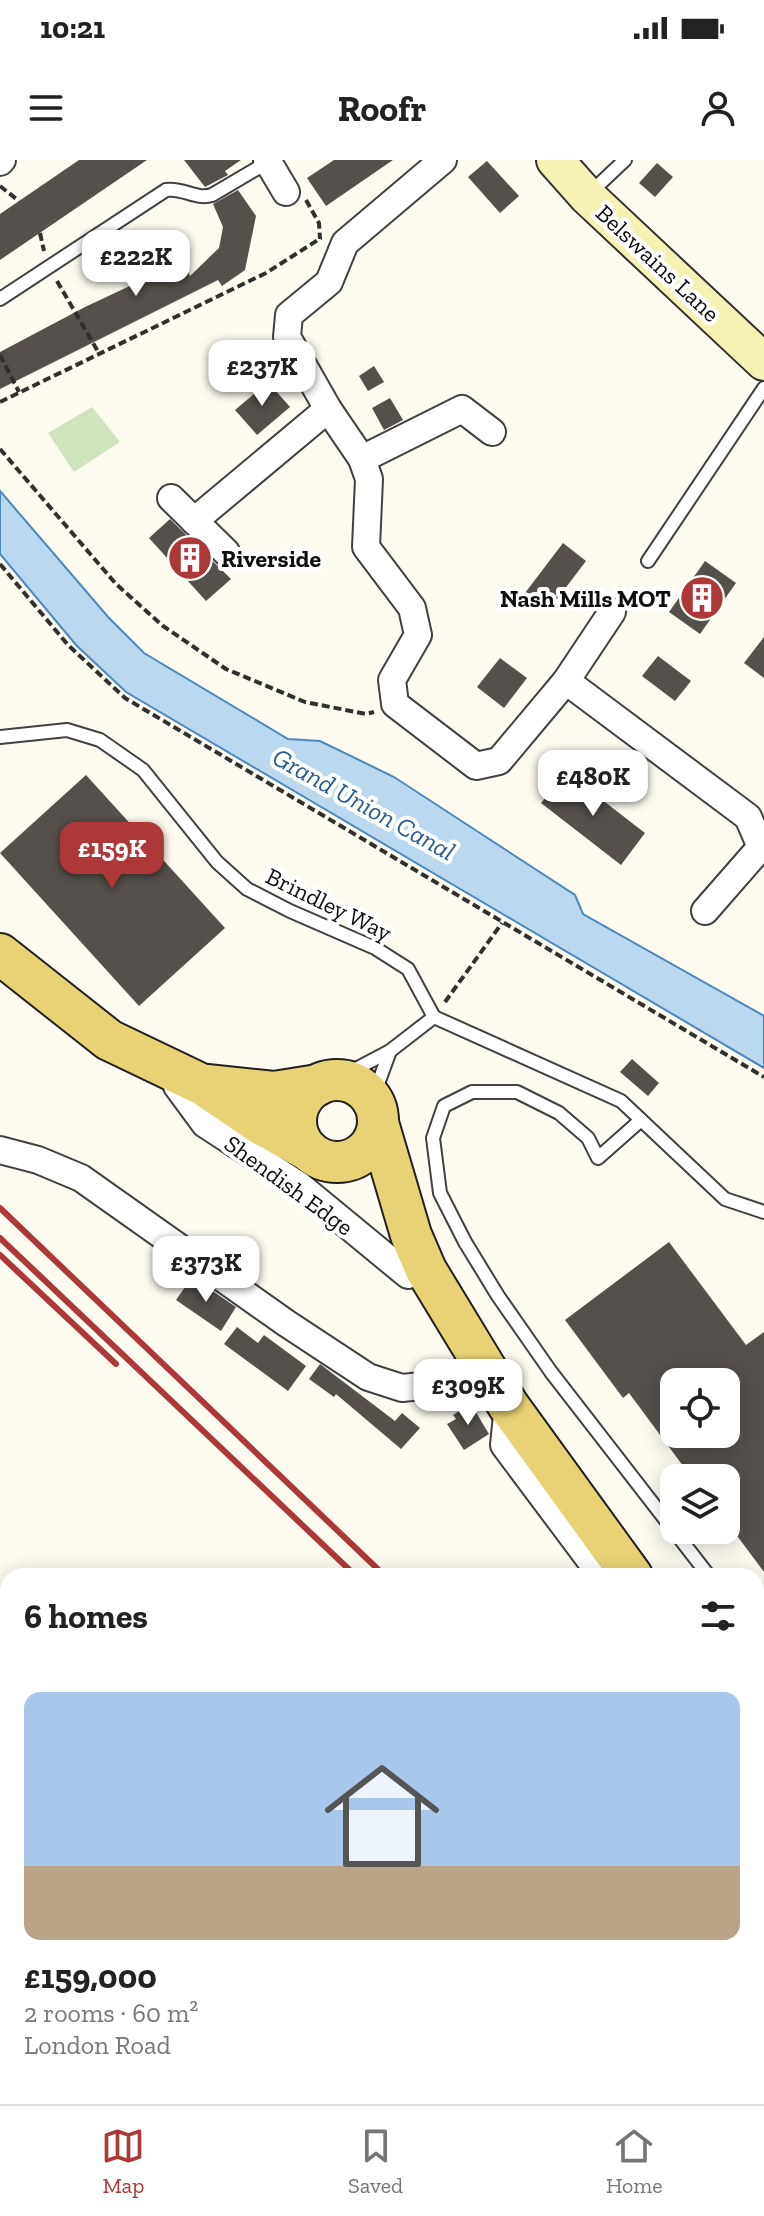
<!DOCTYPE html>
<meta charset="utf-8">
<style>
body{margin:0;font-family:"Zilla Slab",serif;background:#f2f2f2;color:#222;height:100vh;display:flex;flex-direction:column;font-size:30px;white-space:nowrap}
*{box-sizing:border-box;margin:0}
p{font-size:26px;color:#767676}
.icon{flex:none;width:44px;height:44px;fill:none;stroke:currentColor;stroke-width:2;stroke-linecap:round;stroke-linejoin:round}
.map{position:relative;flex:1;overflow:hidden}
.sheet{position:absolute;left:0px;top:1408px;width:764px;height:536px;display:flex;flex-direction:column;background:#fff;border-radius:24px 24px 0 0;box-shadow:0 4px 20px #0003}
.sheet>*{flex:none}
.tools{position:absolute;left:660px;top:1208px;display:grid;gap:16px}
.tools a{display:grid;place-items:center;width:80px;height:80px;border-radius:16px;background:#fff;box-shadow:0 4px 20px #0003;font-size:40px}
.price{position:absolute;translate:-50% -68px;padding:0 18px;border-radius:16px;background:#fff;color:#222;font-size:26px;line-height:52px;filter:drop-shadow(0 2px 4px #0008)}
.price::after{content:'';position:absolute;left:50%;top:48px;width:24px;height:18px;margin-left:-12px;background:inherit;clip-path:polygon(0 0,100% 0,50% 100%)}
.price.on{background:#ac3937;color:#fff}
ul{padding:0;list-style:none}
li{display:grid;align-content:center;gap:16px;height:424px;padding:0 24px}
li span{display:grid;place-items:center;height:248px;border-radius:16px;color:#555}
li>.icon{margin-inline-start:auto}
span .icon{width:144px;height:144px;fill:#fffc;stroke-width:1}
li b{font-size:34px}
h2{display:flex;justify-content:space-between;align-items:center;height:96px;padding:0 24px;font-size:34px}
.status{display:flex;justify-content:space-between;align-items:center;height:56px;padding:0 40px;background:#fff;direction:ltr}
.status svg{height:22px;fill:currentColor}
header{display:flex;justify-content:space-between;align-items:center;height:104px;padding:0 24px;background:#fff;font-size:36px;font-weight:800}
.tabs{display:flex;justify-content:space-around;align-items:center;height:112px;border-top:2px solid #e0e0e0;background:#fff;font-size:22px;color:#767676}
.tabs a{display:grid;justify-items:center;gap:4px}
.tabs .on{color:#ac3937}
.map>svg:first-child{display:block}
.green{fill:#cfe4be}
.forest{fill:#b3d29f}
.water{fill:#bbd8ee;stroke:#4b88bc;stroke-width:2}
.building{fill:#55504b;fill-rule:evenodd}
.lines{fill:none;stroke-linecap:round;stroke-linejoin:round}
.lane-casing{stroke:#414141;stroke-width:16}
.street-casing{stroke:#414141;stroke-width:30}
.secondary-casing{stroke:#303030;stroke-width:40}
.primary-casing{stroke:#1f1f1f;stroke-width:44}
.path{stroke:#303030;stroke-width:4;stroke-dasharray:8 4;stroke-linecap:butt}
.lane{stroke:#fff;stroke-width:12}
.street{stroke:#fff;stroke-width:26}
.secondary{stroke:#f5f2b4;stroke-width:36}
.primary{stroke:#e7d376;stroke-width:40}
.rail{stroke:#ac3937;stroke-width:6}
.labels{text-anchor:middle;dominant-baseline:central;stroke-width:8;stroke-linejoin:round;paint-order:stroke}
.street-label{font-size:24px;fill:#0e0e0e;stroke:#fff}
.poi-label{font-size:24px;font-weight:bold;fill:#0e0e0e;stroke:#fff;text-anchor:start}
.water-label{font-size:26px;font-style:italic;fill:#275b90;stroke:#fff}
</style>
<div class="status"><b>10:21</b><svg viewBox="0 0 49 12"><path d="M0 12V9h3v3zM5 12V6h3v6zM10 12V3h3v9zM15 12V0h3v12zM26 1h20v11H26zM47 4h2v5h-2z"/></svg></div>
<header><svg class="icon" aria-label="menu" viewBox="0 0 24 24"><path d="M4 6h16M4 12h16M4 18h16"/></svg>Roofr<svg class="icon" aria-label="person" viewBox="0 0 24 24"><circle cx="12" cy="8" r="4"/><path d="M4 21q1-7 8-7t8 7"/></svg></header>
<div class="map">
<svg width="764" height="1944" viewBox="0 0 764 1944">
<rect width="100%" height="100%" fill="#fdfbf0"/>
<polygon class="green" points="92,247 120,282 74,312 48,273"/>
<polygon class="forest" points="763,1632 764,1634 764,1765 756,1758 756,1638"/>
<polygon class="water" points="0,331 109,458 144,493 288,579 320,581 394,617 575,735 583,754 764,856 764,908 126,532 76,485 0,394"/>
<g class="building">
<polygon points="79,0 147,0 0,100 0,54"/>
<polygon points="184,0 241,0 225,11 228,15 205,27"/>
<polygon points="334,0 393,0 326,46 307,18"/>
<polygon points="487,1 519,36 500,53 468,17"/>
<polygon points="657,3 673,17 655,37 639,23"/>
<polygon points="238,30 256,56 245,110 222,126 218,120 0,229 0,192 85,147 183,101 190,116 219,88 223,67 213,44"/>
<polygon points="374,206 384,222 368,231 359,216"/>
<polygon points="268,222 290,247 257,275 235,250"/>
<polygon points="390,238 403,260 384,270 372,248"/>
<polygon points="170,359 231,419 206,441 149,378"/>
<polygon points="563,383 586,401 548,451 525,433"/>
<polygon points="705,401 736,423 700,474 669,452"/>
<polygon points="764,477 764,518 744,503"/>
<polygon points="658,496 691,521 675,541 642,516"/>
<polygon points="500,498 527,518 504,548 477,527"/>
<polygon points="566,612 645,673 621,705 541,643"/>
<polygon points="86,615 225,768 139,846 0,693"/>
<polygon points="632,899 659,923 648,936 620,912"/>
<path d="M669 1082 746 1185 764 1172V1412L726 1361 735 1353 726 1340V1318H692L629 1233 623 1238 565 1160ZM674 1222H726V1274H674Z"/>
<polygon points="192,1117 236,1147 221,1171 176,1140"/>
<polygon points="237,1167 258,1183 264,1175 306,1206 288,1231 224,1184"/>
<polygon points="320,1204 395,1261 402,1253 420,1268 401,1289 336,1234 334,1237 309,1219"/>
<polygon points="471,1244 489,1274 464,1290 447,1264 456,1259 453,1255"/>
</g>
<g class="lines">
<g class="lane-casing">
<g id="lane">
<polyline points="589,34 625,0"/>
<path d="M0 139 166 30C183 27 195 40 212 35L268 2"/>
<polyline points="648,401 764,228"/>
<polyline points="0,577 67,570 100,580 143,610 217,702 247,729 290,751 375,788 408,809 434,857"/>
<polyline points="333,921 390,891 434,857 621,941 725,1039 764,1052"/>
<polyline points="372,940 390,891"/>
<polyline points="641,960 598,998 588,978 559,953 517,932 472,932 444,946 433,978 440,1033 465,1082 498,1136 551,1212 709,1416"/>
<polyline points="756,1477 764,1488"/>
<polyline points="668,1944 672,1936"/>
</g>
</g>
<g class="street-casing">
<g id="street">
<polyline points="267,0 286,32"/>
<polyline points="443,0 345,83 329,122 289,155 287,177 328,249 362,299 369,319 366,387 412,448 418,475 392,520 395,544 476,606 499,601 566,521 612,452"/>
<polyline points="0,2 2,0"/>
<polyline points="362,299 462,249 492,272"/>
<polyline points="171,338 226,392"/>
<polyline points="194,361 328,249"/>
<polyline points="566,521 748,657 761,687 764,688"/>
<polyline points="705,751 761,687"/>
<polyline points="173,910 177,926 205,964 300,1026 408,1115 426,1110"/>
<polyline points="0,990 38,1000 81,1018 286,1163 368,1217 402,1228 431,1225 461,1215 483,1204"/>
<polyline points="508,1245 504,1285 602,1416"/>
</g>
</g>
<g class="secondary-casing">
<polyline id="secondary" points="555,0 587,36 764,202"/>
</g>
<g class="primary-casing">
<g id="primary">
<polyline points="0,794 109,880 203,925 259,963 309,991"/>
<circle cx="337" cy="961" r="41"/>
<polyline points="207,925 274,932 318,925"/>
<polyline points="378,963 411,1075 426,1110 508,1245 632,1416"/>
<polyline points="756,1574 764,1584"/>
</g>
</g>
<g class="path">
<polyline points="0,26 19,41"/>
<polyline points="306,40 319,63 320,79"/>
<polyline points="40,73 44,91"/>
<polyline points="57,121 100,195"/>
<polyline points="0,195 19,232"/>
<polyline points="0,242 266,113 321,78"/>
<polyline points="0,289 116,424 163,466 226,509 305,542 366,554 374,552"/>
<polyline points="0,404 68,485 125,538 764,917"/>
<polyline points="445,842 502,763"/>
</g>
<use href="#lane" class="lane"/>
<use href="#street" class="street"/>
<use href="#secondary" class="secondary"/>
<use href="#primary" class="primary"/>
<g class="rail">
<polyline points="0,1048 385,1416"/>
<polyline points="0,1078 356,1416"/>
<polyline points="0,1095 116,1204"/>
<polyline points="756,1772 764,1779"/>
<polyline points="756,1795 764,1803"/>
</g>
</g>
<defs>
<g id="building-disc" transform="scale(2.3)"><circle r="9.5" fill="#ac3937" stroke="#fff"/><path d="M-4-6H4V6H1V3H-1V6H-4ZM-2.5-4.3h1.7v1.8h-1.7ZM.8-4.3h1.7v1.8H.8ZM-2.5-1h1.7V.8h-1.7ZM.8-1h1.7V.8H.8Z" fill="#fff"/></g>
</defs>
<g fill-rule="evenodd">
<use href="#building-disc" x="190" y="398"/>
<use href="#building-disc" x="702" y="438"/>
</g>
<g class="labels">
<g class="street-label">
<text transform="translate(658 103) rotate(43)">Belswains Lane</text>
<text transform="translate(329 744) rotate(26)">Brindley Way</text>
<text transform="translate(289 1025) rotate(36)">Shendish Edge</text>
</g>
<g class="poi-label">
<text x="221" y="398">Riverside</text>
<text x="671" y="438" text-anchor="end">Nash Mills MOT</text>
</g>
<g class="water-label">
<text transform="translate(364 644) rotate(29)">Grand Union Canal</text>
</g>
</g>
</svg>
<div class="tools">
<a><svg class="icon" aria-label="locate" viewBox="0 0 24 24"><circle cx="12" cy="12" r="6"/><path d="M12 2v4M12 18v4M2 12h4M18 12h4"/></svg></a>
<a><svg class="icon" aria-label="layers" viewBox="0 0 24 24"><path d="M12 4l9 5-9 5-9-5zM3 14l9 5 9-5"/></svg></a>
</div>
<b class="price" style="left:136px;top:138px">£222K</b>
<b class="price" style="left:262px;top:248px">£237K</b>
<b class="price" style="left:593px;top:658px">£480K</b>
<b class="price on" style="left:112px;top:730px">£159K</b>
<b class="price" style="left:206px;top:1144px">£373K</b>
<b class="price" style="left:468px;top:1267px">£309K</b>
<section class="sheet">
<h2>6 homes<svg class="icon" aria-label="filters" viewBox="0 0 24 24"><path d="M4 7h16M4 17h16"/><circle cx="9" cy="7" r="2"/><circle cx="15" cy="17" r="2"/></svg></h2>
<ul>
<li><span style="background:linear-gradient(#a9c7e8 70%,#b9a48a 0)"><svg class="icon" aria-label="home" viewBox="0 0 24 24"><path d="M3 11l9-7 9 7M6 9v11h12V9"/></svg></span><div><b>£159,000</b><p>2 rooms · 60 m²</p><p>London Road</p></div></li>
</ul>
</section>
</div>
<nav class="tabs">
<a class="on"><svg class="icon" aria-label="map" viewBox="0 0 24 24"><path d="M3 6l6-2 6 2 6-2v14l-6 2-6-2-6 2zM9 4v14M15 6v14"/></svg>Map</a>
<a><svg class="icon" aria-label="saved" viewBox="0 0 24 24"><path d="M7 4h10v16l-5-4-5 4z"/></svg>Saved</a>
<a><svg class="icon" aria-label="home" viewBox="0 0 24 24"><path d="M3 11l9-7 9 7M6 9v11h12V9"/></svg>Home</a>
</nav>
